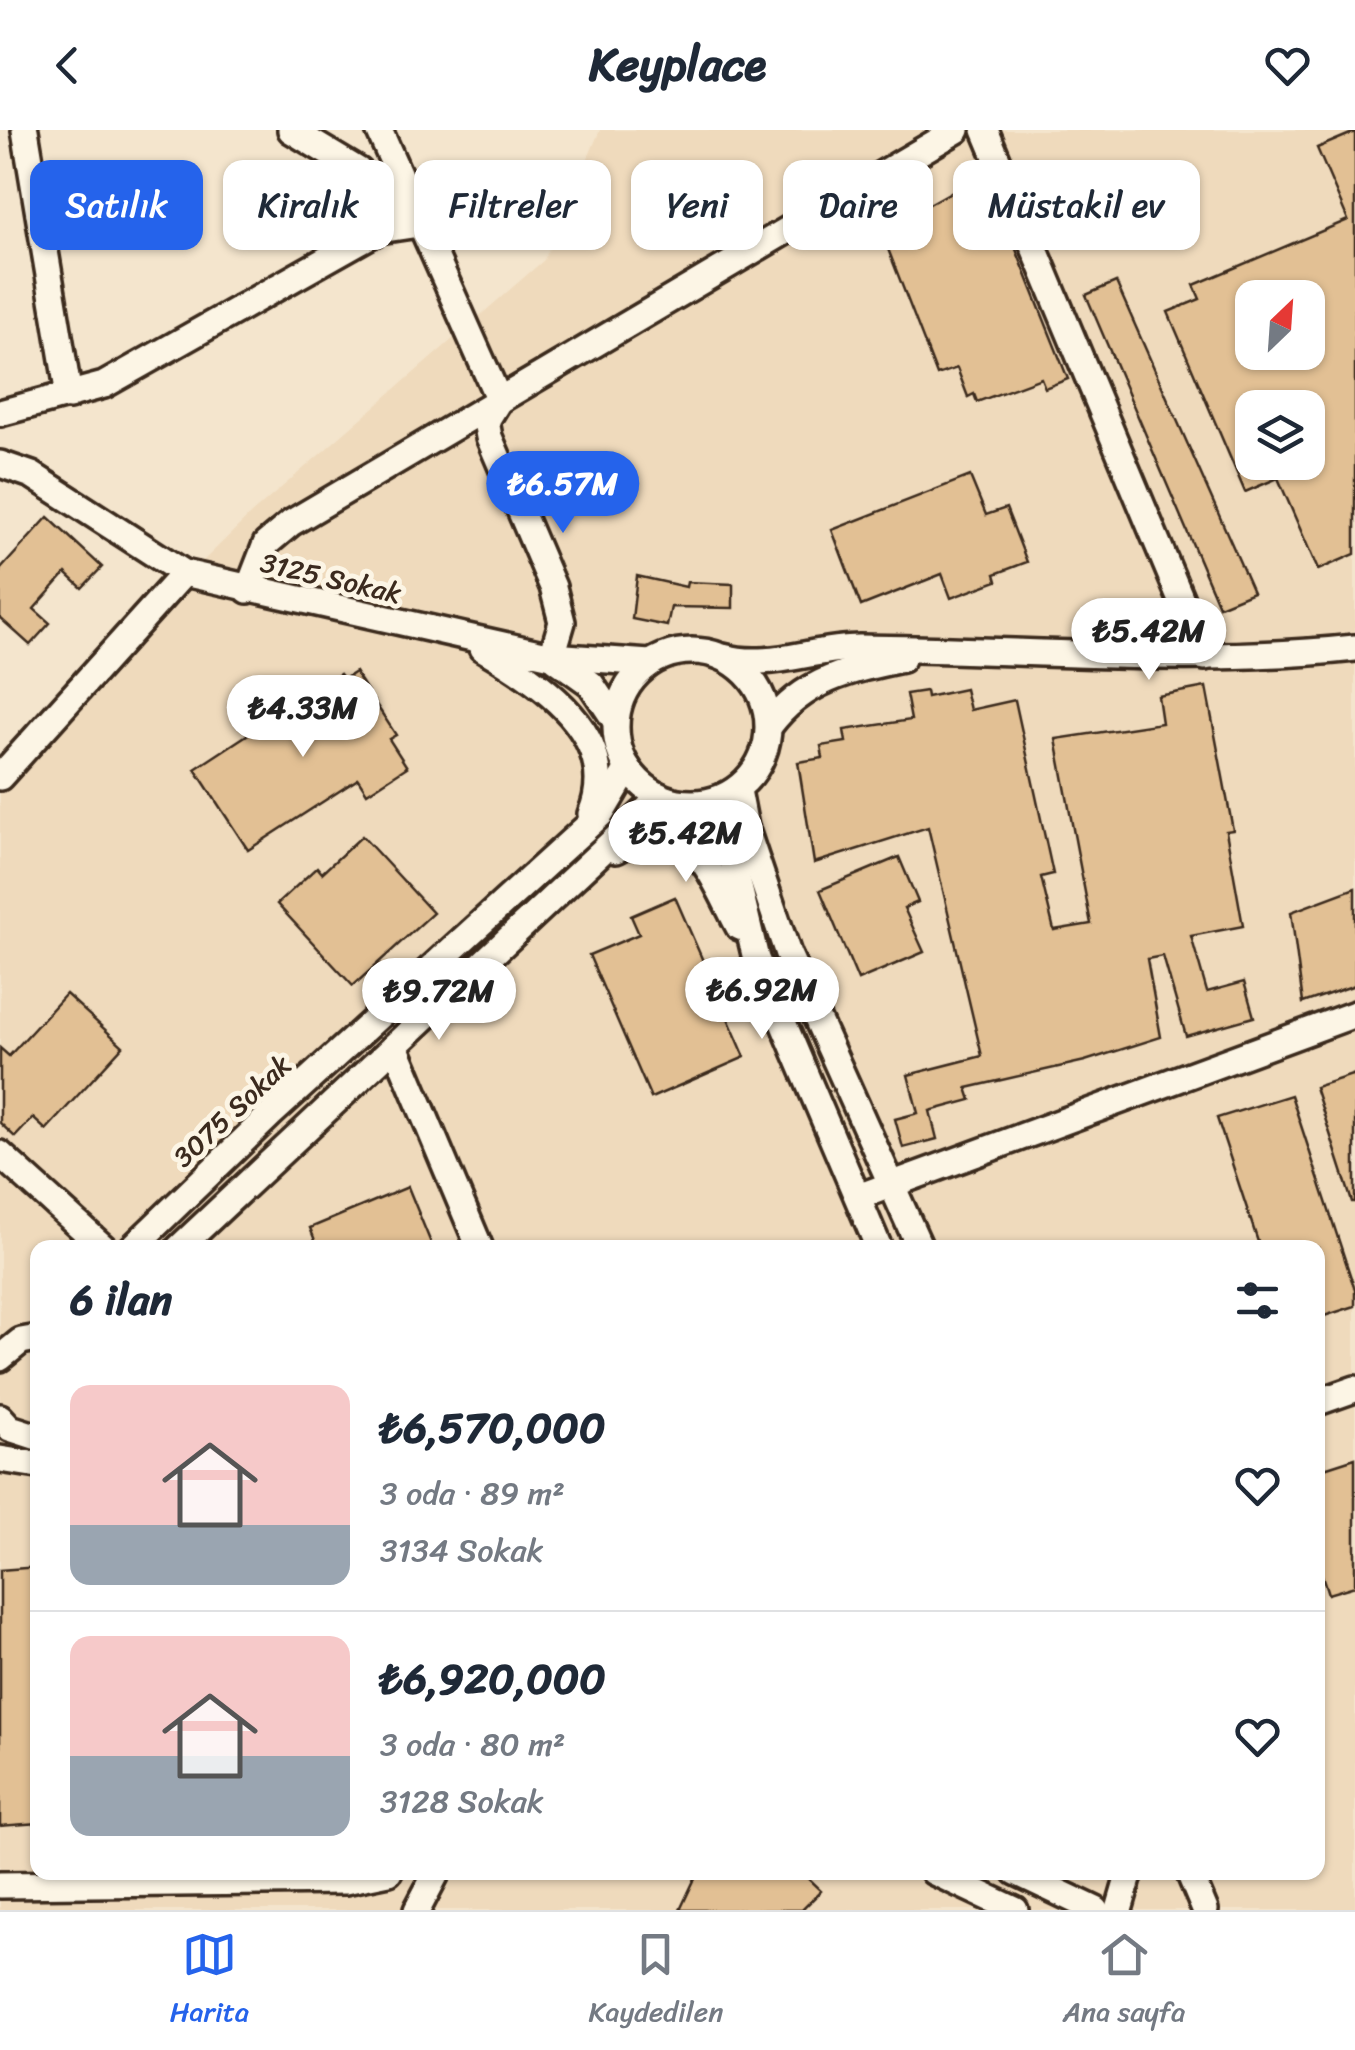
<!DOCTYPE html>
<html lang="tr">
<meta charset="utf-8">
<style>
body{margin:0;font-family:Sriracha,sans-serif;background:#f6f6f7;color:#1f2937;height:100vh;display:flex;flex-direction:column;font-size:38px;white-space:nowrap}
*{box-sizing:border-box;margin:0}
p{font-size:32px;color:#747a83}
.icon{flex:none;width:55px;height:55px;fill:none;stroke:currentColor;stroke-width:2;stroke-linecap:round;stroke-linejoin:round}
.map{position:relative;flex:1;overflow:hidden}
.sheet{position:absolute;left:30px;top:1110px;width:1295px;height:640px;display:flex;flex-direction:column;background:#fff;border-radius:20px;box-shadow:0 2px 8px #0004}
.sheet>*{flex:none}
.guide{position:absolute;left:30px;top:30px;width:1295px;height:90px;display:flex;gap:20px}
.needle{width:65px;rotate:25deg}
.controls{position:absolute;left:1235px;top:150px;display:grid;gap:20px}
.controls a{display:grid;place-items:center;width:90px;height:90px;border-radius:20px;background:#fff;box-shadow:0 2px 8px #0004;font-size:50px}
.price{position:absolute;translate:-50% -85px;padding:0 22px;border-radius:35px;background:#fff;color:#222;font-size:32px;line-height:65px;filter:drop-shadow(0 2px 5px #0008)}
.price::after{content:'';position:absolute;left:50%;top:60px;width:30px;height:22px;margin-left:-15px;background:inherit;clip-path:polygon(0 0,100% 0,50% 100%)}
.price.active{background:#2563eb;color:#fff}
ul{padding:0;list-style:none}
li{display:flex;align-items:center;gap:30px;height:250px;padding:0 40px}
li+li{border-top:2px solid #e0e1e3}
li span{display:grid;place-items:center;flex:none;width:280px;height:200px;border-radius:20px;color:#555}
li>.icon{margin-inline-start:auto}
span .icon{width:120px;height:120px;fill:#fffc;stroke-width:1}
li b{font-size:42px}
h2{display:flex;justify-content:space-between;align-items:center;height:120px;padding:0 40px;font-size:42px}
.pill{padding:0 35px;border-radius:20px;background:#fff;box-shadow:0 2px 8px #0004;font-size:35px;line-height:90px}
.pill.active{background:#2563eb;color:#fff}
header{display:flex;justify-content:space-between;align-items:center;height:130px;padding:0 40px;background:#fff;font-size:45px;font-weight:700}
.menu{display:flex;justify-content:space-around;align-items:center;height:140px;border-top:2px solid #e0e1e3;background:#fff;font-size:28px;color:#747a83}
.menu a{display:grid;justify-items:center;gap:5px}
.menu .active{color:#2563eb}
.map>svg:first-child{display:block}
.built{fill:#efdabc;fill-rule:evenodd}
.building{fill:#e2c094;stroke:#3b2a1e;stroke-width:2.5;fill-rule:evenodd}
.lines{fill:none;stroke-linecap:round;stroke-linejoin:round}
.minor-casing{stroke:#3b2a1e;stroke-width:32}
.minor{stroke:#fcf5e5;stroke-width:25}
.labels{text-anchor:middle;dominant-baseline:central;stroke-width:10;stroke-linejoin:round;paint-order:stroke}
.street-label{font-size:28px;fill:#3b2a1e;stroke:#fcf5e5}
</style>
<header><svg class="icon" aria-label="back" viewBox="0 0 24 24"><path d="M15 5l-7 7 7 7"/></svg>Keyplace<svg class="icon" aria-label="heart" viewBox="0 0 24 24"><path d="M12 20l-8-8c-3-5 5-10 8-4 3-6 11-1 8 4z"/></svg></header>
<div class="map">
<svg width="1355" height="1780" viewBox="0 0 1355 1780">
<rect width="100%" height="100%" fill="#f4e5cd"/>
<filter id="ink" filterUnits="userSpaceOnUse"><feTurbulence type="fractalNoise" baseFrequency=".01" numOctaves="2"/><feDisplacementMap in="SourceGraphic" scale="20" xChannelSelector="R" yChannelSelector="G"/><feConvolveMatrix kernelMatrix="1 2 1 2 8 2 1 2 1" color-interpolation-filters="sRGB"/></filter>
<g filter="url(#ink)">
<path class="built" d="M600 0H1355V1780H0V630L251 384 544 130ZM1252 168H1308V222H1252ZM1252 278H1308V332H1252ZM38 1118H1318V1742H38Z"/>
<g class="building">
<path d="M1355 2V424L1318 440 1278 348 1245 362 1168 182 1200 169 1194 155 1348 90 1317 18ZM1252 168H1308V222H1252ZM1252 278H1308V332H1252Z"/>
<polygon points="978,47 989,52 1068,249 1045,258 1041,248 977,272 974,264 968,267 957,238 937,245 881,101"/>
<polygon points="1116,152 1253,462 1219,476 1086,165"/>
<polygon points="970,346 986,385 1006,378 1027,432 995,444 997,451 951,468 942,444 861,476 832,400"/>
<polygon points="48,387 102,437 82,458 66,443 34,479 50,493 30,515 0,488 0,440"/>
<polygon points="637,446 686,457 687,452 733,454 733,478 671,477 667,496 632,489"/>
<polygon points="355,542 396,605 389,609 407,637 367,663 358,649 248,720 195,639 340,544 344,549"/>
<polygon points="1206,557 1233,700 1226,701 1243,796 1191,806 1207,862 1244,852 1254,887 1186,906 1163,826 1147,829 1161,907 1085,931 967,958 971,970 930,981 937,1009 903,1018 895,989 918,983 908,945 982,926 928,697 814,733 798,632 823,628 821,616 846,612 844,600 911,590 906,564 926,561 927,567 965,559 970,580 1015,570 1053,744 1041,747 1054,800 1091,794 1056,609 1162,593 1158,566"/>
<polygon points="362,706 433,783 353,856 277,774 317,737 322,743"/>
<polygon points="899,727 918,772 904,778 924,822 858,850 820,760"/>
<polygon points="1355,758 1355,855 1303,873 1291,782"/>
<polygon points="675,767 745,927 651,968 589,825 639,804 631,786"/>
<polygon points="66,864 123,916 46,1000 33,988 15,1007 0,993 0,918 9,926"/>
<polygon points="1355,944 1355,1072 1352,1072 1315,957"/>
<polygon points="1291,965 1355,1160 1355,1176 1318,1188 1318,1118 1260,1118 1217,988"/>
<polygon points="408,1057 433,1118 318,1118 310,1098"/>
<polygon points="1355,1328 1355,1456 1328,1464 1318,1433 1318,1340"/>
<polygon points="38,1437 38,1693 0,1696 0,1440"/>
<polygon points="698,1742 801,1742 821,1761 802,1780 680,1780"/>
</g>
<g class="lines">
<g class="minor-casing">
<g id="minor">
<polyline points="25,0 69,266"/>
<polyline points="291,0 359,41 412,88"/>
<polyline points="379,0 499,270 486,291 489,307 553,457 562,492 552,526"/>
<polyline points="985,0 1205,527"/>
<polyline points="0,283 104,255 379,100 419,94"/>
<polyline points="0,334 32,345 184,443 552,526 650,533"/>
<polyline points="248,460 266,414 291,393 957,0"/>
<path d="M482 518C541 552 623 607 591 684"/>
<circle cx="692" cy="597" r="76"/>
<path d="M723 527C771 540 811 518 859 518 1024 519 1190 536 1355 518"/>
<polyline points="556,529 591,554 615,590"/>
<path d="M770 595C804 550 849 540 902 529"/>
<polyline points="0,647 184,443"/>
<polyline points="738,660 745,697 788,824 920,1118"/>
<polyline points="702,673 725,698 756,829 879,1118"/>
<path d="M616 720C691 677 709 741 739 797"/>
<polyline points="395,916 480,1118"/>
<polyline points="0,1024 104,1118"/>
<polyline points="858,1067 1355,884"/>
<polyline points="132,1118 271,984 601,684 628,638"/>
<polyline points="179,1118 660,667"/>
<polyline points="0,1228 21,1211 38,1208"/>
<polyline points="1318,1272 1355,1259"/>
<polyline points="0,1287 10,1298 38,1307"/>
<polyline points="0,1329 38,1335"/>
<polyline points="934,1742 1015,1780"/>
<polyline points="1016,1742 1096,1780"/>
<polyline points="1189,1742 1205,1780"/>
<polyline points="0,1755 345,1751 389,1742"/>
<polyline points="417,1780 437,1742"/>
<polyline points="1119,1780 1130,1742"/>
</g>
</g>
<use href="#minor" class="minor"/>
</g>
</g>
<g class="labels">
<g class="street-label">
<text transform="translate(331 448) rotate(13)">3125 Sokak</text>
<text transform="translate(232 981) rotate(-43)">3075 Sokak</text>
</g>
</g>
</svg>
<div class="controls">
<a><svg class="needle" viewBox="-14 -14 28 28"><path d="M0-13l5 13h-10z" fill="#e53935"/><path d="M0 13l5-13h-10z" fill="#747a83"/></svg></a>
<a><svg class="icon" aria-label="layers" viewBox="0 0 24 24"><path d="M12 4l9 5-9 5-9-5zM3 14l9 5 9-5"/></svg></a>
</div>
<b class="price active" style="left:563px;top:406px">₺6.57M</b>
<b class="price" style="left:1149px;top:553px">₺5.42M</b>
<b class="price" style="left:303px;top:630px">₺4.33M</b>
<b class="price" style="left:686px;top:755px">₺5.42M</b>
<b class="price" style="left:762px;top:912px">₺6.92M</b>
<b class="price" style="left:439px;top:913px">₺9.72M</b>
<div class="guide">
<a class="pill active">Satılık</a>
<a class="pill">Kiralık</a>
<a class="pill">Filtreler</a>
<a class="pill">Yeni</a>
<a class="pill">Daire</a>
<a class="pill">Müstakil ev</a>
</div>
<section class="sheet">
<h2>6 ilan<svg class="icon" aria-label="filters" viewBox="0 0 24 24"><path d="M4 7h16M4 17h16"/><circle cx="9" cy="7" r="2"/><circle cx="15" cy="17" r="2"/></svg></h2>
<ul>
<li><span style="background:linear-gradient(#f6c9c9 70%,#9aa5b1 0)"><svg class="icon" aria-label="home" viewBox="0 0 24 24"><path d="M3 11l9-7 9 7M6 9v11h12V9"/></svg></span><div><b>₺6,570,000</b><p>3 oda · 89 m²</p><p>3134 Sokak</p></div><svg class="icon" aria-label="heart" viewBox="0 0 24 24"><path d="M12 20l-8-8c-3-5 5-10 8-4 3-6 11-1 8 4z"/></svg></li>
<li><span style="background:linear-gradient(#f6c9c9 60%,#9aa5b1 0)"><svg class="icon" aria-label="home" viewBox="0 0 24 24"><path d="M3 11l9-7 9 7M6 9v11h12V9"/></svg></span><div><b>₺6,920,000</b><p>3 oda · 80 m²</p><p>3128 Sokak</p></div><svg class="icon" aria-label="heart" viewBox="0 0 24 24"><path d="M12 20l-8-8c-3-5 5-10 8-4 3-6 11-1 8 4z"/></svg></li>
</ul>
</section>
</div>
<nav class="menu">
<a class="active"><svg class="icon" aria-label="map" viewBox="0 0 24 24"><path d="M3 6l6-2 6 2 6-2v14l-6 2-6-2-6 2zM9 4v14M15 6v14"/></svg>Harita</a>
<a><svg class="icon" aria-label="saved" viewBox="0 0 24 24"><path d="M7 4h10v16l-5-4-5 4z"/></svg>Kaydedilen</a>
<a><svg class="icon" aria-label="home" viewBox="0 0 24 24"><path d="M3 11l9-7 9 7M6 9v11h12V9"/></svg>Ana sayfa</a>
</nav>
